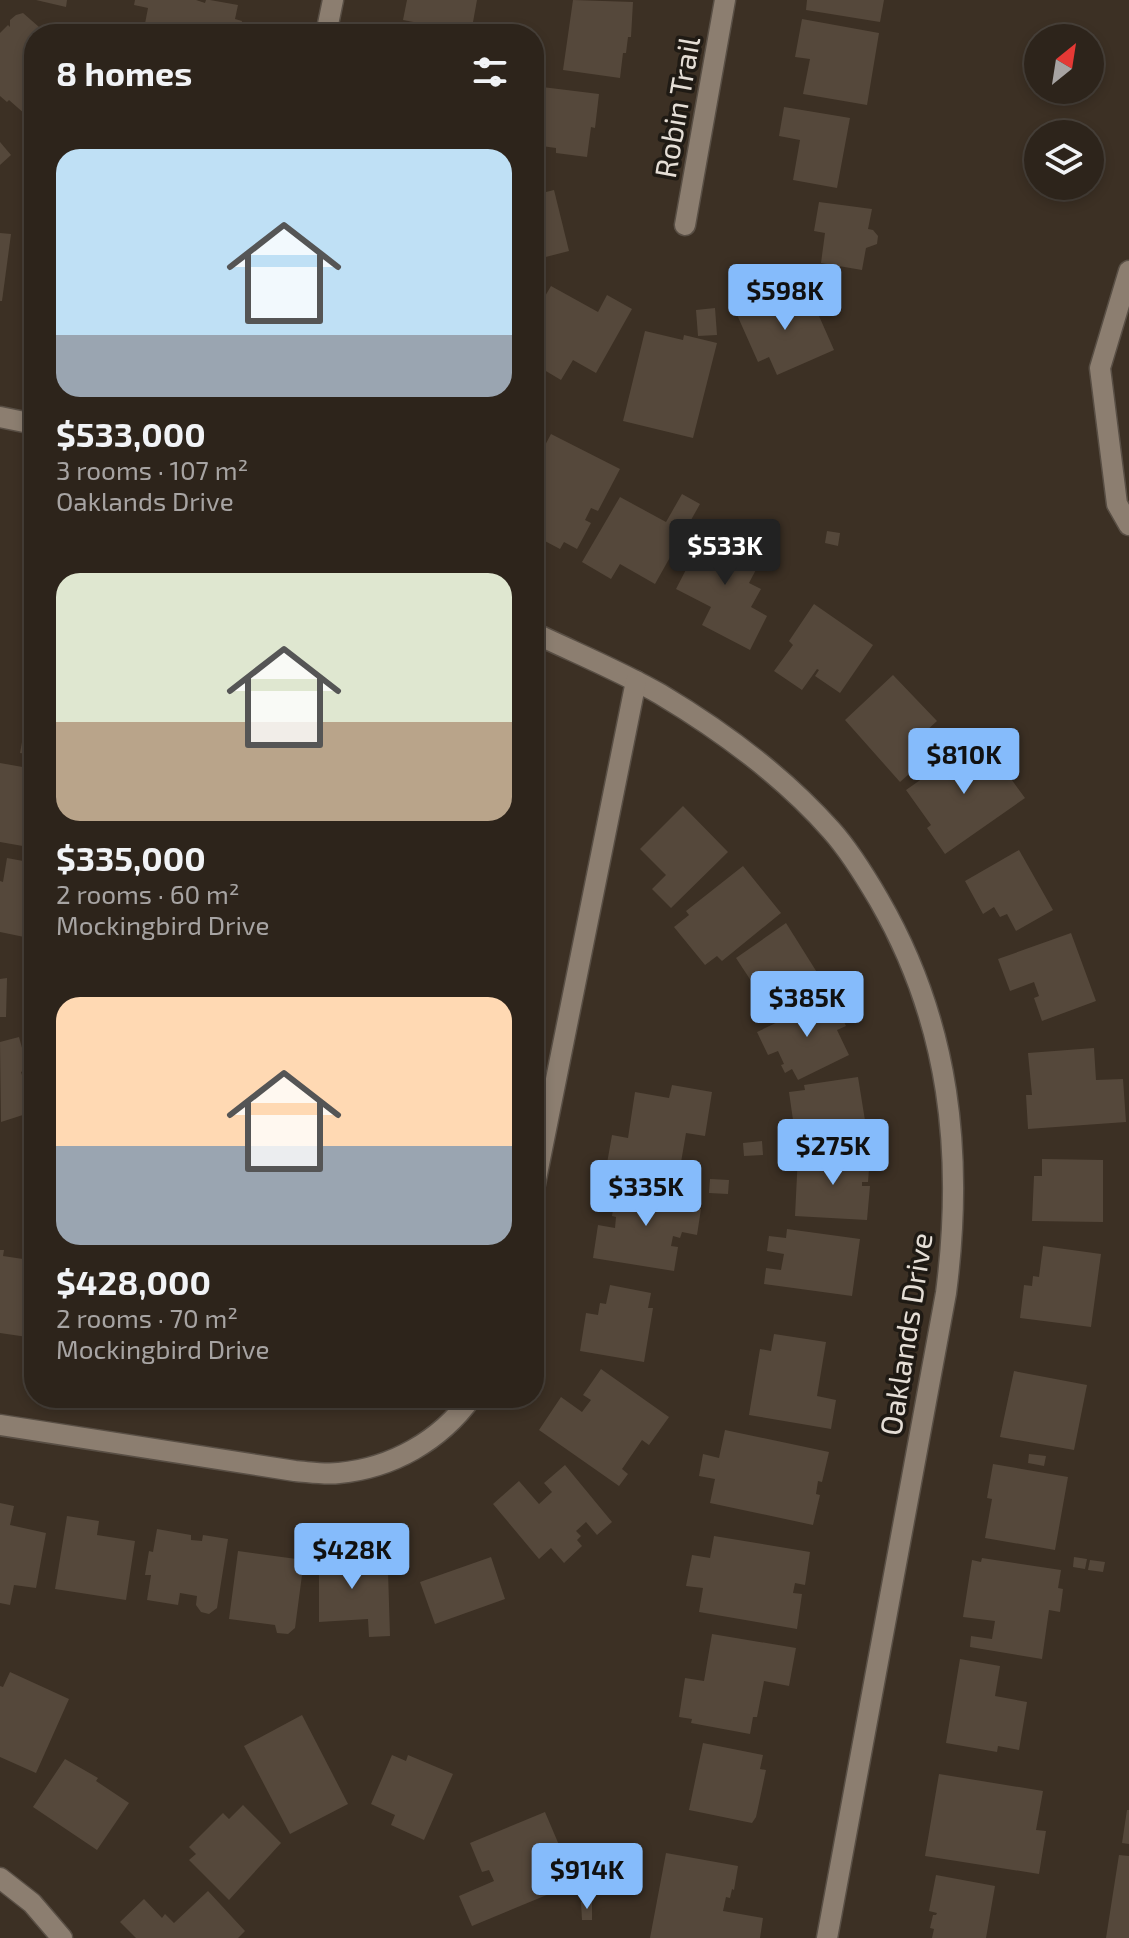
<!DOCTYPE html>
<meta charset="utf-8">
<style>
body{margin:0;font-family:"Exo 2",sans-serif;background:#393028;color:#f1f3f6;height:100vh;display:flex;flex-direction:column;font-size:30px;white-space:nowrap}
*{box-sizing:border-box;margin:0}
p{font-size:26px;color:#a7a4a3}
.icon{flex:none;width:44px;height:44px;fill:none;stroke:currentColor;stroke-width:2;stroke-linecap:round;stroke-linejoin:round}
.map{position:relative;flex:1;overflow:hidden}
.sheet{position:absolute;left:24px;top:24px;width:520px;height:1384px;display:flex;flex-direction:column;background:#2d241b;border-radius:32px;box-shadow:0 4px 12px #0003,0 0 0 2px #48413a}
.sheet>*{flex:none}
.needle{width:52px;rotate:30deg}
.controls{position:absolute;left:1024px;top:24px;display:grid;gap:16px}
.controls a{display:grid;place-items:center;width:80px;height:80px;border-radius:50%;background:#2d241b;box-shadow:0 4px 12px #0003,0 0 0 2px #48413a;font-size:40px}
.price{position:absolute;translate:-50% -68px;padding:0 18px;border-radius:8px;background:#85bbfb;color:#111;font-size:26px;line-height:52px;filter:drop-shadow(0 2px 4px #0008)}
.price::after{content:'';position:absolute;left:50%;top:48px;width:24px;height:18px;margin-left:-12px;background:inherit;clip-path:polygon(0 0,100% 0,50% 100%)}
.price.selected{background:#222;color:#fff}
ul{padding:0;list-style:none}
li{display:grid;align-content:center;gap:16px;height:424px;padding:0 32px}
li span{display:grid;place-items:center;height:248px;border-radius:24px;color:#555}
li>.icon{margin-inline-start:auto}
span .icon{width:144px;height:144px;fill:#fffc;stroke-width:1}
li b{font-size:34px}
h2{display:flex;justify-content:space-between;align-items:center;height:96px;padding:0 32px;font-size:34px}
.map>svg:first-child{display:block}
.building{fill:#55483b}
.lines{fill:none;stroke-linecap:round;stroke-linejoin:round}
.minor-casing{stroke:#594f45;stroke-width:23}
.minor{stroke:#8c7e70;stroke-width:20}
.labels{text-anchor:middle;dominant-baseline:central;stroke-width:7;stroke-linejoin:round;paint-order:stroke}
.street-label{font-size:30px;fill:#e5ded6;stroke:#1f1a14}
</style>
<div class="map">
<svg width="1129" height="1938" viewBox="0 0 1129 1938">
<rect width="100%" height="100%" fill="#3c3024"/>
<g class="building">
<polygon points="36,0 67,0 66,7"/>
<polygon points="135,0 196,0 205,3 206,0 210,0 238,5 235,19 242,21 240,34 143,34 148,8 134,5"/>
<polygon points="407,0 477,0 471,33 403,20"/>
<polygon points="573,0 633,2 631,37 628,37 626,53 623,53 620,78 563,70"/>
<polygon points="807,0 884,0 880,22 806,10"/>
<polygon points="23,13 47,34 34,34 34,122 9,100 7,102 0,96 0,33 8,25 10,27 10,20 16,15"/>
<polygon points="802,19 879,33 867,105 803,94 810,59 795,57"/>
<polygon points="534,86 599,94 595,128 591,127 587,157 556,153 556,148 534,145"/>
<polygon points="784,107 850,118 837,188 793,180 800,140 779,136"/>
<polygon points="0,142 11,155 0,165"/>
<polygon points="554,190 569,251 534,260 534,195"/>
<polygon points="819,202 872,209 868,229 873,230 878,236 877,244 866,248 862,270 821,263 825,233 814,231"/>
<polygon points="0,233 11,234 2,301 0,301"/>
<polygon points="551,286 598,312 607,295 632,309 596,373 573,360 561,380 534,364 534,352 538,346 534,344 534,315"/>
<polygon points="808,291 834,350 777,375 769,357 758,362 734,308 760,297 766,309"/>
<polygon points="715,308 717,335 698,336 696,310"/>
<polygon points="33,312 34,313 34,335 28,334"/>
<polygon points="645,331 683,340 684,335 717,343 693,438 623,421"/>
<polygon points="551,434 620,469 598,511 591,508 585,520 591,523 577,549 564,542 560,549 541,539 544,532 540,530 534,541 534,466"/>
<polygon points="682,494 700,504 655,584 620,564 611,579 582,562 620,497 666,522"/>
<polygon points="710,523 741,539 735,551 759,564 749,583 761,589 751,607 767,616 750,650 702,625 711,607 676,589"/>
<polygon points="827,531 840,533 838,546 825,543"/>
<polygon points="814,604 873,645 840,693 815,676 819,670 817,669 802,690 774,671 793,645 789,641"/>
<polygon points="32,613 34,613 34,666 24,664"/>
<polygon points="893,675 937,721 913,743 927,758 900,782 845,720"/>
<polygon points="26,720 34,721 34,755 20,753"/>
<polygon points="983,738 993,753 987,757 1003,780 1009,776 1025,798 945,854 927,828 931,825 906,790 933,771 936,775 946,768 944,764"/>
<polygon points="0,763 34,769 34,848 0,842"/>
<polygon points="683,806 728,852 671,908 652,889 666,875 640,849"/>
<polygon points="1019,850 1053,910 1016,931 1007,914 1000,917 994,907 983,914 965,881"/>
<polygon points="7,858 34,863 34,939 0,932 0,881 3,882"/>
<polygon points="743,866 781,913 722,961 717,956 705,965 674,927 689,915 686,911"/>
<polygon points="786,923 818,974 769,1008 736,958"/>
<polygon points="1071,933 1096,1001 1042,1021 1034,998 1039,996 1034,982 1010,991 998,959"/>
<polygon points="7,978 6,1017 0,1017 0,979"/>
<polygon points="832,996 846,1026 837,1030 849,1055 798,1080 792,1069 785,1073 781,1065 784,1064 778,1051 768,1055 757,1032"/>
<polygon points="19,1037 28,1069 21,1072 23,1078 26,1078 32,1099 23,1102 26,1114 1,1122 0,1042"/>
<polygon points="1094,1048 1096,1080 1123,1079 1126,1122 1028,1129 1026,1095 1032,1095 1028,1053"/>
<polygon points="858,1077 868,1139 812,1147 810,1132 795,1134 789,1092 805,1090 804,1085"/>
<polygon points="672,1085 712,1092 705,1136 686,1133 678,1180 606,1169 612,1135 628,1138 635,1092 669,1098"/>
<polygon points="762,1141 763,1155 744,1156 743,1143"/>
<polygon points="798,1155 870,1156 868,1182 862,1182 862,1186 870,1186 867,1220 795,1216"/>
<polygon points="1042,1159 1103,1160 1103,1222 1032,1221 1034,1176 1042,1176"/>
<polygon points="710,1179 729,1180 728,1194 709,1193"/>
<polygon points="617,1186 668,1192 668,1195 688,1198 686,1207 701,1209 697,1235 682,1232 680,1238 673,1236 671,1246 678,1247 674,1271 593,1258 598,1225 615,1228 616,1217 612,1216"/>
<polygon points="787,1229 860,1239 852,1296 764,1284 766,1268 781,1270 784,1254 767,1251 769,1236 786,1238"/>
<polygon points="1043,1246 1101,1254 1091,1327 1020,1318 1024,1285 1032,1286 1033,1276 1039,1277"/>
<polygon points="0,1250 4,1250 3,1256 23,1259 24,1255 34,1257 34,1338 0,1333"/>
<polygon points="610,1285 651,1293 648,1308 653,1308 644,1362 580,1351 586,1313 598,1315 600,1303 606,1304"/>
<polygon points="774,1334 826,1342 817,1396 836,1400 831,1429 749,1415 760,1349 771,1351"/>
<polygon points="601,1369 669,1417 649,1445 642,1440 622,1469 628,1474 619,1486 539,1430 561,1397 582,1412 591,1400 583,1395"/>
<polygon points="1014,1371 1087,1385 1074,1450 1000,1437"/>
<polygon points="725,1430 829,1452 822,1482 818,1481 816,1494 820,1495 813,1525 710,1503 715,1479 699,1476 703,1454 719,1458"/>
<polygon points="1029,1454 1046,1456 1044,1466 1028,1463"/>
<polygon points="993,1464 1068,1477 1055,1550 985,1538 992,1499 987,1498"/>
<polygon points="565,1465 612,1522 597,1535 586,1522 576,1531 581,1536 577,1540 582,1546 564,1563 551,1548 539,1559 493,1504 519,1481 539,1504 552,1492 544,1483"/>
<polygon points="0,1503 14,1506 10,1525 46,1533 36,1588 14,1585 10,1605 0,1603"/>
<polygon points="67,1516 99,1521 97,1535 135,1541 126,1600 55,1589"/>
<polygon points="157,1529 191,1535 191,1540 202,1541 203,1535 228,1539 217,1608 209,1614 201,1612 196,1605 197,1596 180,1593 178,1605 147,1600 151,1575 145,1575 149,1551 153,1552"/>
<polygon points="714,1536 810,1552 805,1585 795,1583 793,1593 802,1594 797,1629 699,1612 703,1588 686,1586 692,1555 710,1558"/>
<polygon points="353,1545 354,1572 388,1571 390,1636 369,1637 368,1619 319,1622 319,1546"/>
<polygon points="238,1551 304,1560 295,1628 288,1634 277,1633 275,1625 229,1619"/>
<polygon points="491,1557 505,1599 435,1624 420,1582"/>
<polygon points="1074,1557 1087,1559 1085,1569 1073,1567"/>
<polygon points="982,1558 1061,1570 1058,1588 1063,1589 1060,1612 1049,1610 1042,1659 970,1647 971,1636 992,1639 995,1621 963,1617 972,1560 981,1562"/>
<polygon points="1090,1560 1105,1562 1103,1572 1088,1570"/>
<polygon points="712,1634 796,1648 789,1686 764,1681 757,1717 753,1717 750,1734 691,1723 692,1719 679,1717 685,1678 704,1681"/>
<polygon points="960,1659 1000,1666 995,1696 1027,1702 1019,1750 998,1746 997,1752 946,1743"/>
<polygon points="10,1672 69,1699 36,1773 0,1757 0,1686 3,1687"/>
<polygon points="302,1715 348,1804 290,1834 244,1746"/>
<polygon points="703,1743 763,1755 760,1769 766,1770 756,1817 752,1823 689,1810"/>
<polygon points="392,1755 406,1761 408,1755 453,1774 424,1840 391,1825 395,1815 371,1804"/>
<polygon points="65,1759 98,1778 96,1781 129,1803 97,1850 33,1807"/>
<polygon points="939,1774 1043,1791 1036,1830 1046,1831 1039,1874 925,1856"/>
<polygon points="243,1805 281,1843 229,1900 189,1860 196,1854 189,1847 223,1813 229,1819"/>
<polygon points="1127,1810 1129,1810 1129,1844 1122,1843"/>
<polygon points="545,1812 562,1852 570,1849 583,1880 472,1926 459,1896 494,1881 489,1870 482,1872 470,1843"/>
<polygon points="666,1853 738,1866 734,1890 732,1889 730,1898 726,1897 723,1911 763,1918 760,1938 650,1938"/>
<polygon points="1119,1855 1129,1856 1129,1938 1106,1938"/>
<polygon points="936,1875 995,1886 986,1938 932,1938 934,1929 930,1928 933,1915 936,1915 937,1913 929,1911"/>
<polygon points="208,1891 245,1931 238,1938 136,1938 120,1922 144,1899 162,1918 165,1914 174,1923"/>
<polygon points="581,1902 592,1902 592,1920 582,1920"/>
</g>
<g class="lines">
<g class="minor-casing">
<g id="minor">
<polyline points="326,34 333,0"/>
<polyline points="685,225 725,0"/>
<polyline points="1129,271 1100,368 1117,504 1129,525"/>
<polyline points="0,417 34,424"/>
<path d="M534 633C576 653 620 671 660 694 722 731 783 776 831 830 849 850 865 876 879 900 950 1023 964 1154 946 1293L827 1938"/>
<polyline points="534,1189 636,681"/>
<path d="M0 1425 295 1471C309 1472 325 1475 339 1473 392 1468 440 1441 471 1398"/>
<polyline points="0,1878 32,1903 62,1938"/>
</g>
</g>
<use href="#minor" class="minor"/>
</g>
<g class="labels">
<g class="street-label">
<text transform="translate(676 107) rotate(-80)">Robin Trail</text>
<text transform="translate(905 1334) rotate(-81)">Oaklands Drive</text>
</g>
</g>
</svg>
<div class="controls">
<a><svg class="needle" viewBox="-14 -14 28 28"><path d="M0-13l5 13h-10z" fill="#e53935"/><path d="M0 13l5-13h-10z" fill="#a7a4a3"/></svg></a>
<a><svg class="icon" aria-label="layers" viewBox="0 0 24 24"><path d="M12 4l9 5-9 5-9-5zM3 14l9 5 9-5"/></svg></a>
</div>
<b class="price" style="left:785px;top:332px">$598K</b>
<b class="price selected" style="left:725px;top:587px">$533K</b>
<b class="price" style="left:964px;top:796px">$810K</b>
<b class="price" style="left:807px;top:1039px">$385K</b>
<b class="price" style="left:833px;top:1187px">$275K</b>
<b class="price" style="left:646px;top:1228px">$335K</b>
<b class="price" style="left:352px;top:1591px">$428K</b>
<b class="price" style="left:587px;top:1911px">$914K</b>
<section class="sheet">
<h2>8 homes<svg class="icon" aria-label="filters" viewBox="0 0 24 24"><path d="M4 7h16M4 17h16"/><circle cx="9" cy="7" r="2"/><circle cx="15" cy="17" r="2"/></svg></h2>
<ul>
<li><span style="background:linear-gradient(#bfe0f5 75%,#9aa5b1 0)"><svg class="icon" aria-label="home" viewBox="0 0 24 24"><path d="M3 11l9-7 9 7M6 9v11h12V9"/></svg></span><div><b>$533,000</b><p>3 rooms · 107 m²</p><p>Oaklands Drive</p></div></li>
<li><span style="background:linear-gradient(#dfe7d0 60%,#b9a48a 0)"><svg class="icon" aria-label="home" viewBox="0 0 24 24"><path d="M3 11l9-7 9 7M6 9v11h12V9"/></svg></span><div><b>$335,000</b><p>2 rooms · 60 m²</p><p>Mockingbird Drive</p></div></li>
<li><span style="background:linear-gradient(#ffd9b3 60%,#9aa5b1 0)"><svg class="icon" aria-label="home" viewBox="0 0 24 24"><path d="M3 11l9-7 9 7M6 9v11h12V9"/></svg></span><div><b>$428,000</b><p>2 rooms · 70 m²</p><p>Mockingbird Drive</p></div></li>
</ul>
</section>
</div>
